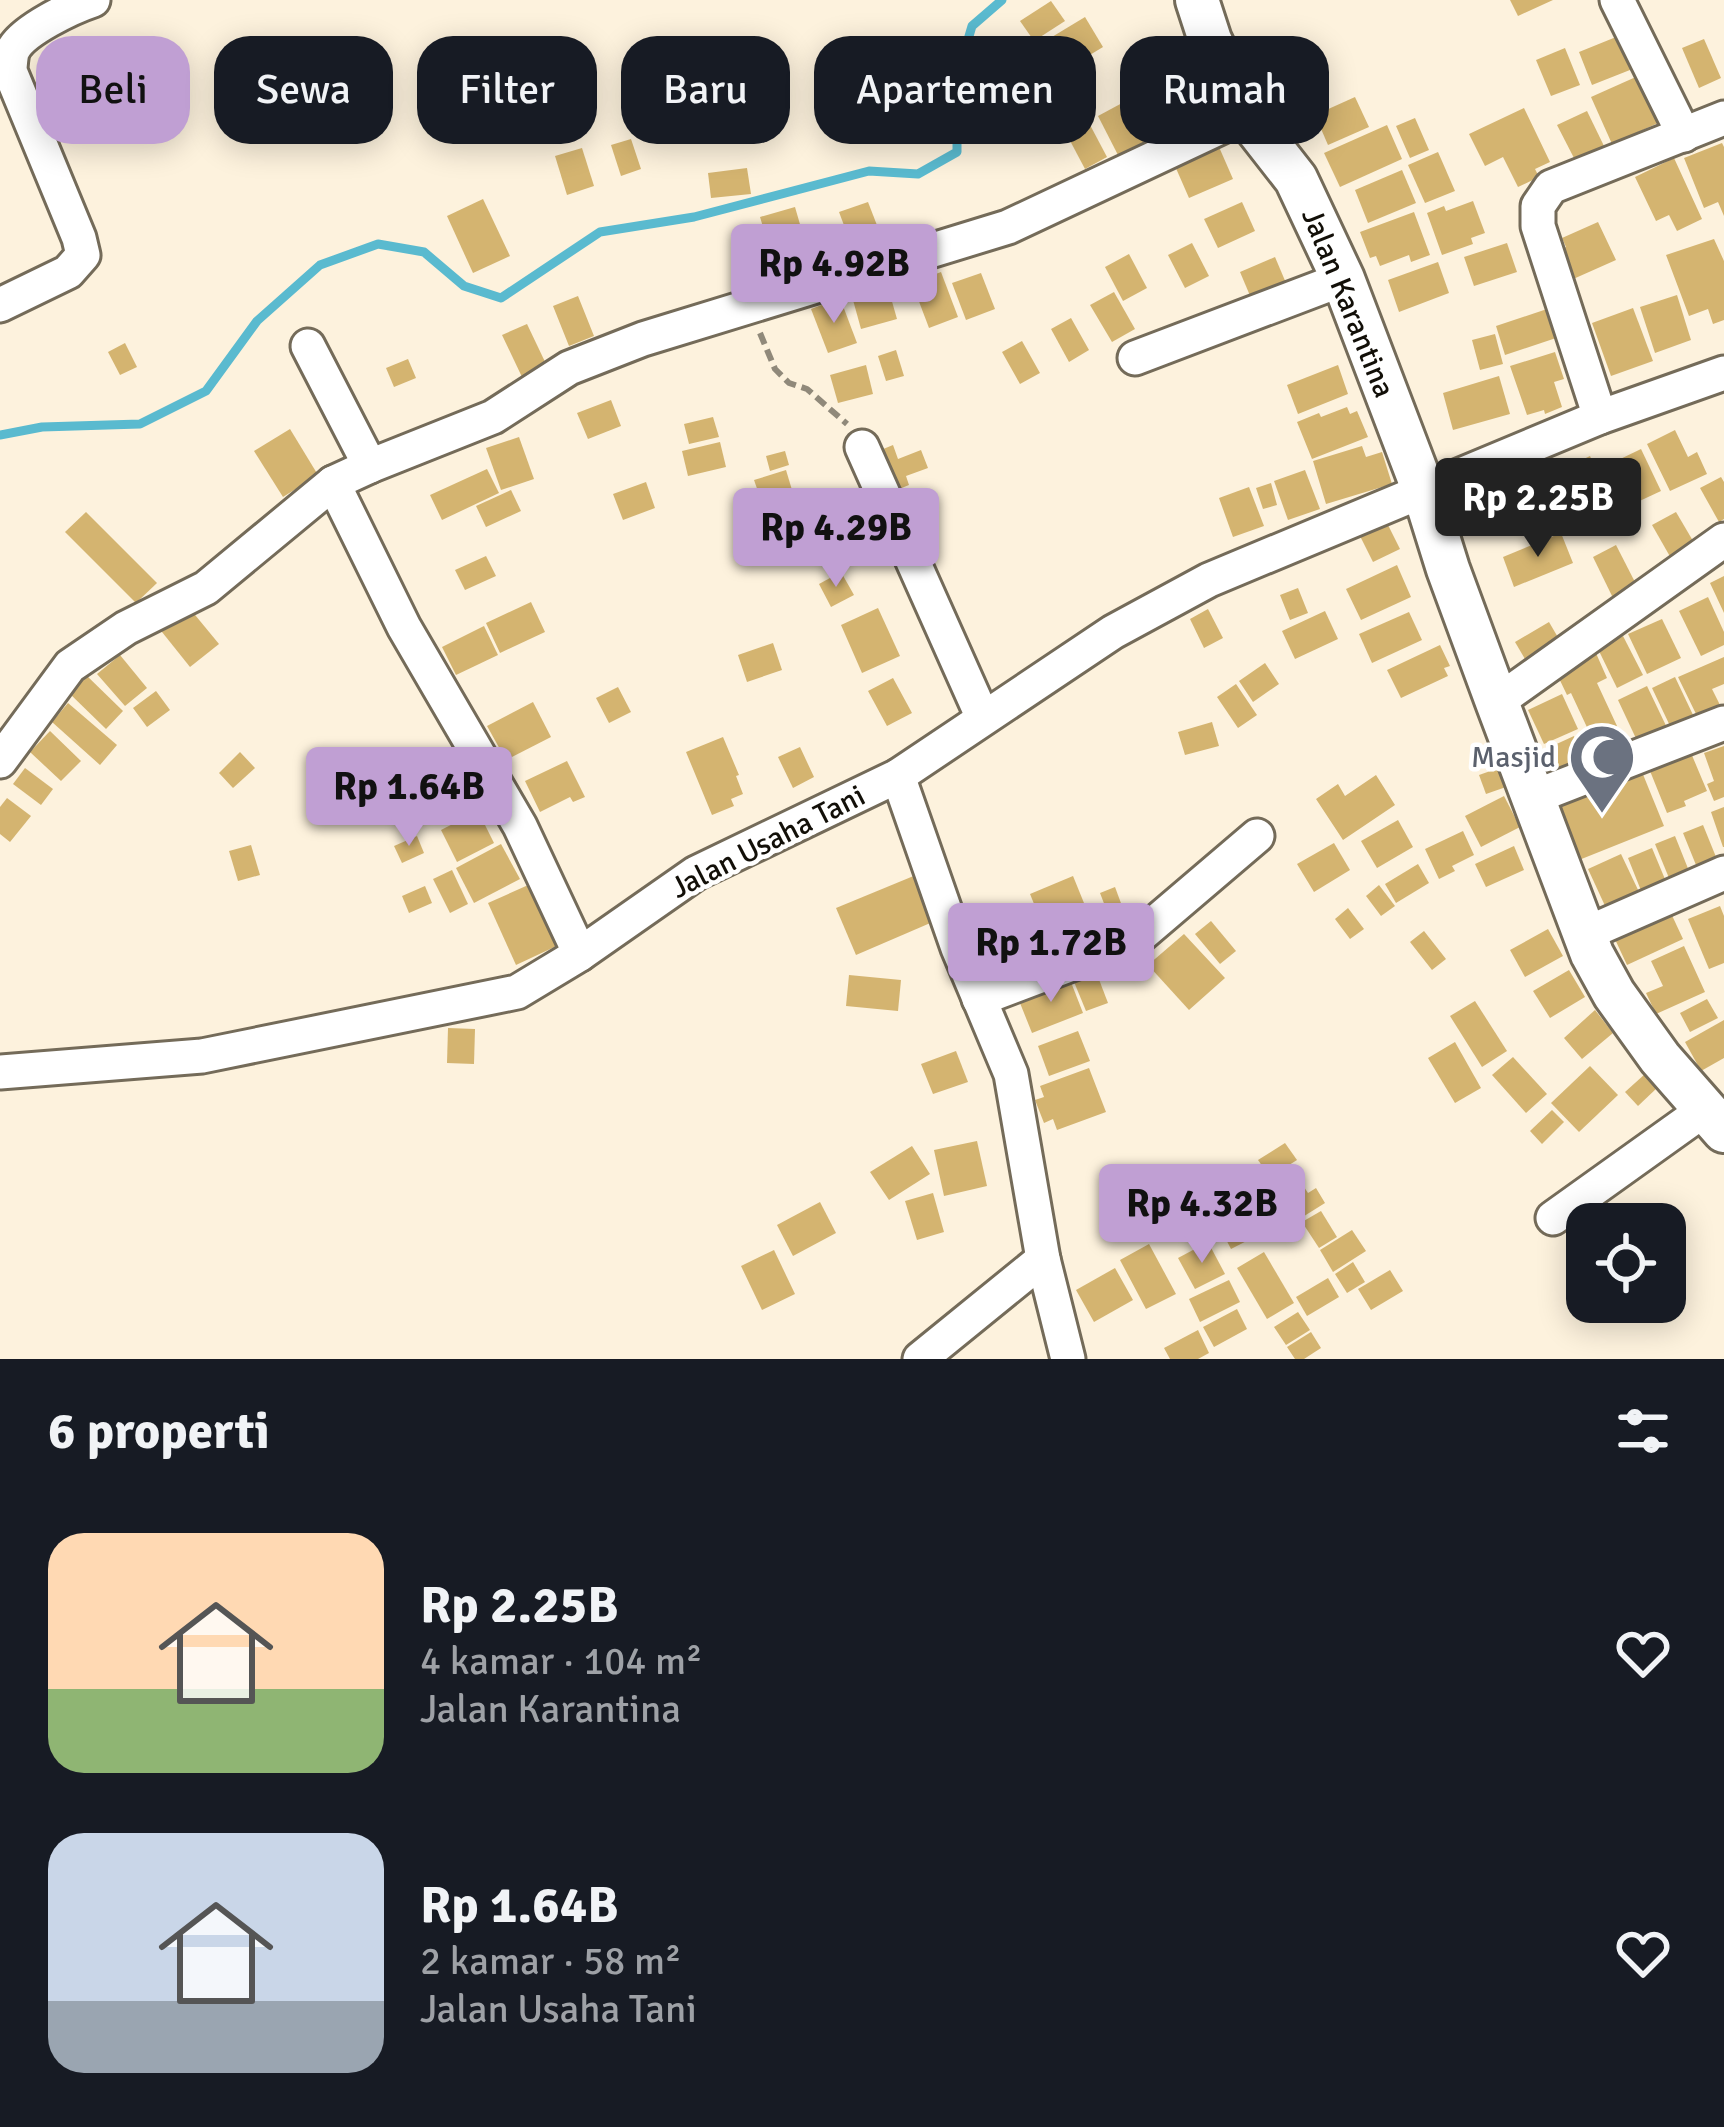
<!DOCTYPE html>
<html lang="id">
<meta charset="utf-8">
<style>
body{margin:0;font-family:Signika,sans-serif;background:#242831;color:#f1f3f6;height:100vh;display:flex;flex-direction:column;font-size:45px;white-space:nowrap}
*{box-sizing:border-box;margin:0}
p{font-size:39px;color:#9ea1a6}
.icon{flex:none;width:66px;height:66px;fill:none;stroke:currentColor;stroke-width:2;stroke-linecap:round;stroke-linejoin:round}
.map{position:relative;height:1359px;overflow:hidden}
.drawer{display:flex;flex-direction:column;background:#171b24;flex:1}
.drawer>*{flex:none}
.hud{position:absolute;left:36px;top:36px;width:1653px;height:108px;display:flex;gap:24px}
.fabs{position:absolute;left:1566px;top:1203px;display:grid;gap:24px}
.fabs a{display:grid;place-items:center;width:120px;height:120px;border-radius:24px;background:#171b24;box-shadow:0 6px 30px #0003;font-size:60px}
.price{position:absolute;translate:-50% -102px;padding:0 27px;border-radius:12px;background:#c09fd3;color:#111;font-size:39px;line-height:78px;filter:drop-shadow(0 3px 6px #0008)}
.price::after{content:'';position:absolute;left:50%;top:72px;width:36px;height:27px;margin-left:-18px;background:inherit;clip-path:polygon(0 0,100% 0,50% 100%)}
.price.selected{background:#222;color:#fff}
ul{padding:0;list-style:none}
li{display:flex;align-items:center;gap:36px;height:300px;padding:0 48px}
li span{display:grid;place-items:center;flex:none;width:336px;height:240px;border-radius:36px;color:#555}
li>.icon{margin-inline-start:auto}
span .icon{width:144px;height:144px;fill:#fffc;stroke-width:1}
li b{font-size:51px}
h2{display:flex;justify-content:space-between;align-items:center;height:144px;padding:0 48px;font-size:51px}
.chip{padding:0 42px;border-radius:36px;background:#171b24;box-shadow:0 6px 30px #0003;font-size:42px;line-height:108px}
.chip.selected{background:#c09fd3;color:#111}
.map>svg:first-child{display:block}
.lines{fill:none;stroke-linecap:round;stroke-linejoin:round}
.stream{stroke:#5abacf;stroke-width:9}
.building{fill:#d4b470}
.minor-casing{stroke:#746b59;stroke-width:39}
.tertiary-casing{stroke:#746b59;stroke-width:48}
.path{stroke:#90897a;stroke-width:6;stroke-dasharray:12 6;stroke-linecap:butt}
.minor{stroke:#fff;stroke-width:33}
.tertiary{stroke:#fff;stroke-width:42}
.labels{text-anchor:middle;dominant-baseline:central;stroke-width:9;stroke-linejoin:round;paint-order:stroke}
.street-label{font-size:30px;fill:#120f08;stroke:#fff}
.worship-label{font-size:30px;fill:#5b616d;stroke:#fff;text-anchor:end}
</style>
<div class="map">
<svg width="1724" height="1359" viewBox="0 0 1724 1359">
<rect width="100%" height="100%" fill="#fdf2dd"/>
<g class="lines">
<polyline class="stream" points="0,435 42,427 140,424 206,391 257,321 320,265 378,244 424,252 464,286 501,298 600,232 694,217 869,171 918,174 957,152 957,77 972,26 1002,0"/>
</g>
<g class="building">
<polygon points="1510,0 1553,0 1518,16"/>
<polygon points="1051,1 1065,21 1034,41 1020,21"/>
<polygon points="1085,17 1103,47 1055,76 1037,46"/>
<polygon points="1621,35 1635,68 1592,85 1579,52"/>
<polygon points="1164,39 1178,67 1137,88 1123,60"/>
<polygon points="1704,39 1721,78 1699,88 1682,48"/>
<polygon points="1565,48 1580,85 1551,96 1536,60"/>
<polygon points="1029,50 1048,78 1010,104 991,76"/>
<polygon points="1076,70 1095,105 1073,117 1054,82"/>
<polygon points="1638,76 1658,123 1612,144 1591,97"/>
<polygon points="1185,78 1202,115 1157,135 1140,98"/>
<polygon points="1048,83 1064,108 1028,131 1012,107"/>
<polygon points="1355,97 1369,127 1328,145 1315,115"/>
<polygon points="1124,102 1145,144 1119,157 1098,116"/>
<polygon points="1524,108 1550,162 1535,169 1539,177 1518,187 1503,157 1485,166 1469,134"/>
<polygon points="1587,111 1604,146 1575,160 1557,125"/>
<polygon points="1415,118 1429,150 1410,158 1396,126"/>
<polygon points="1089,123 1107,157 1085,169 1067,135"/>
<polygon points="1387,125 1402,159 1340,187 1324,153"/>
<polygon points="631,139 641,169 621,176 611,145"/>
<polygon points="1722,143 1724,147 1724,216 1718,202 1704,208 1684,158"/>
<polygon points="1219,147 1233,179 1189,198 1175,166"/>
<polygon points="582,148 594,186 567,195 555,156"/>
<polygon points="1438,152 1455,191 1425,203 1408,165"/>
<polygon points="1674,158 1702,219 1677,231 1669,215 1656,221 1635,177"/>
<polygon points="747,168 751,194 711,198 708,173"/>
<polygon points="1402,170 1416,203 1368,223 1355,190"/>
<polygon points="483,199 510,256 473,273 447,216"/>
<polygon points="1473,201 1485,233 1471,238 1473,244 1442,255 1427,213 1444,206 1446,211"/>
<polygon points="868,202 885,246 856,257 839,212"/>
<polygon points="1242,202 1255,231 1218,248 1204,219"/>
<polygon points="795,207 810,259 788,265 786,260 774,263 760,217"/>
<polygon points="1414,212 1430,255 1411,262 1409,255 1380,266 1376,256 1370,258 1360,232"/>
<polygon points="1598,222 1616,260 1571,280 1558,251 1566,247 1562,238"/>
<polygon points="1714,239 1724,261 1724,320 1713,324 1708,309 1689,316 1666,255"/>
<polygon points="1192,243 1209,276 1185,288 1168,255"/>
<polygon points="1507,243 1517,272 1474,286 1464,257"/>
<polygon points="1129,254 1147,288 1123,301 1105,267"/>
<polygon points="1275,257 1286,283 1251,298 1240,272"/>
<polygon points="1438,262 1449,293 1399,312 1388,280"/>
<polygon points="941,272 958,317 929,328 912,283"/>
<polygon points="981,273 995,309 966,320 952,283"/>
<polygon points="889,291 897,319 861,329 853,300"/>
<polygon points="1114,292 1135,329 1112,342 1090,305"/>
<polygon points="1677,295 1691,340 1655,353 1640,307"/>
<polygon points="578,296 594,336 569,346 553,306"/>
<polygon points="840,298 857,343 828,353 811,309"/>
<polygon points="1553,307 1562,336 1505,355 1496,326"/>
<polygon points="1633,308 1653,361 1611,376 1592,323"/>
<polygon points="1071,318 1089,350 1069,362 1051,329"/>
<polygon points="527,324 547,366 522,377 502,335"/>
<polygon points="1495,334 1503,364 1480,370 1472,340"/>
<polygon points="1022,341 1040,373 1020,384 1002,352"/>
<polygon points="125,343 137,367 120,375 108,352"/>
<polygon points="896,350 904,376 886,381 878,356"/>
<polygon points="1555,352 1564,379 1554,382 1562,407 1545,414 1544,410 1527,415 1510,366"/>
<polygon points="408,359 416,378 394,387 386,368"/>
<polygon points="866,365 873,394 838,403 830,375"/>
<polygon points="1338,365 1348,394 1298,414 1287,385"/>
<polygon points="1499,376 1510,414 1453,430 1443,393"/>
<polygon points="611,400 621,426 588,439 577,413"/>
<polygon points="1347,407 1350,414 1357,411 1368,437 1312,459 1297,422 1319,413 1321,417"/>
<polygon points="713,417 719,437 689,444 684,424"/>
<polygon points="290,429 318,475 283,497 254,451"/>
<polygon points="1675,430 1688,457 1697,452 1707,474 1670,491 1647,444"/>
<polygon points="519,437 534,479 501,490 486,448"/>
<polygon points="720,442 726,467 688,476 682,451"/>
<polygon points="893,445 898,459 921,450 928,468 906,476 909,485 887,494 871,454"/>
<polygon points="1362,446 1366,457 1382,452 1392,484 1326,504 1313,461"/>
<polygon points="1641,449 1661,491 1631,505 1612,463"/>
<polygon points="785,451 789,465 770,471 766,456"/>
<polygon points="1590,456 1593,463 1604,458 1621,498 1589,512 1569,466"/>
<polygon points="1540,464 1557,508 1497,531 1490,511 1470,519 1459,490 1480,482 1484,494 1520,480 1517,473"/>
<polygon points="487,469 499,493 442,520 430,495"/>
<polygon points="786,470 792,490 761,500 754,480"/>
<polygon points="1305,470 1320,509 1288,520 1274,481"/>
<polygon points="1721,477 1724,482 1724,519 1719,522 1700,488"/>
<polygon points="646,482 655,508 623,520 613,494"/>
<polygon points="1271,483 1277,505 1263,509 1256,488"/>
<polygon points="1249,487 1264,526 1233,537 1219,498"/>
<polygon points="511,490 521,511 486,527 476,506"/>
<polygon points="86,512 157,583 136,603 65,532"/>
<polygon points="1676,512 1696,546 1672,560 1652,525"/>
<polygon points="809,515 818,536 784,552 774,531"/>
<polygon points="1387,523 1400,549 1373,562 1360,536"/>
<polygon points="1561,533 1573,563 1514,587 1503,557"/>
<polygon points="1616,545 1637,586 1613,598 1593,557"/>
<polygon points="486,556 496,576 465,590 455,570"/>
<polygon points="1397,565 1411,597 1361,620 1346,589"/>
<polygon points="841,572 854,595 831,607 819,584"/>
<polygon points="1724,576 1724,613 1710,583"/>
<polygon points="1298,588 1308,613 1290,620 1280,595"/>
<polygon points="1708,597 1724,632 1724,645 1701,656 1679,611"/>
<polygon points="531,602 545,632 500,653 486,623"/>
<polygon points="186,604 219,644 190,667 158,627"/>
<polygon points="878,608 900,656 862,673 841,625"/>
<polygon points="1208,609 1223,638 1204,648 1190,619"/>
<polygon points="1325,611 1338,639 1295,659 1282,631"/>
<polygon points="1409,612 1422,640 1372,663 1359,634"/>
<polygon points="1662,619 1681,658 1647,674 1628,634"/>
<polygon points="1549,622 1563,646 1529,666 1515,642"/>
<polygon points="484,626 498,655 456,675 442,647"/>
<polygon points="1623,636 1643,675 1617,688 1598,649"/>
<polygon points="773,643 782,670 747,682 738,655"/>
<polygon points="1440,645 1450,666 1444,668 1448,676 1401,698 1387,670"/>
<polygon points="1595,651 1607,678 1597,683 1617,726 1592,738 1571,693 1567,695 1555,670"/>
<polygon points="120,655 147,688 125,706 97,674"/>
<polygon points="1724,657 1724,684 1712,689 1720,705 1697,716 1678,677"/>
<polygon points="1265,663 1279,684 1253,702 1239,681"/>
<polygon points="84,673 123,711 106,729 67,691"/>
<polygon points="1675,677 1694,717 1671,728 1652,688"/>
<polygon points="893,678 912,713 887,726 868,691"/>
<polygon points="1236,684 1257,715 1238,728 1217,697"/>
<polygon points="1647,686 1670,734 1640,747 1618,700"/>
<polygon points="618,687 631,712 609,723 596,698"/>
<polygon points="156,691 170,710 147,727 133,708"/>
<polygon points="1562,694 1578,729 1544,744 1528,710"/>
<polygon points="533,702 551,737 506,760 487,726"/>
<polygon points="68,703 117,745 100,765 52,722"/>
<polygon points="1212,722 1219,746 1185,755 1178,732"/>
<polygon points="50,731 81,761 61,781 30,752"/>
<polygon points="1574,736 1587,766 1550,783 1537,753"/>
<polygon points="723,737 739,775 736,776 743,794 731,799 734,806 712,815 686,752"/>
<polygon points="1724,746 1724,797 1714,801 1707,784 1714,781 1704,753"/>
<polygon points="800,747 814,777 793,788 778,757"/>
<polygon points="240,752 255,768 233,788 219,773"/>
<polygon points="1691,753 1707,791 1684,801 1686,806 1667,813 1650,771"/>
<polygon points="567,761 585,797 573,802 570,797 540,812 525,781"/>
<polygon points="451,766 469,801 432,819 414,784"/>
<polygon points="25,768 53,789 41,805 13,784"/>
<polygon points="1499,768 1506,787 1486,794 1479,775"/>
<polygon points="1642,772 1664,826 1579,860 1557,806"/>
<polygon points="1376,775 1395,805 1343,840 1316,799 1338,784 1345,796"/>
<polygon points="1504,796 1520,827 1481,847 1465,816"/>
<polygon points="7,798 31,816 10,842 0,834 0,807"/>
<polygon points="1724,807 1724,847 1723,847 1711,812"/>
<polygon points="478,811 494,843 457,862 441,830"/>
<polygon points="1398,820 1413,847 1377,868 1361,841"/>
<polygon points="1703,825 1716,857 1696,865 1683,833"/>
<polygon points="1463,831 1474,855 1452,866 1455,871 1439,879 1425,849"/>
<polygon points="417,836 424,853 402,863 394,846"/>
<polygon points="1675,836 1689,871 1669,878 1655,844"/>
<polygon points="1334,843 1350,870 1314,892 1297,864"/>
<polygon points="501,844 520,879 474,903 456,868"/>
<polygon points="251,845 260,875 238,881 229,851"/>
<polygon points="1514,846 1524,870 1486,887 1475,864"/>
<polygon points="1652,848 1667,884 1642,893 1628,858"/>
<polygon points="1621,854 1640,894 1606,908 1588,869"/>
<polygon points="1418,864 1429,883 1396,903 1385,884"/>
<polygon points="452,870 468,904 450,913 433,879"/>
<polygon points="916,875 935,921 856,955 836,908"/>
<polygon points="1073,876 1095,930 1052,948 1030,894"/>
<polygon points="535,882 563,943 516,965 488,903"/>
<polygon points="1379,885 1395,906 1381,916 1366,896"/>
<polygon points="425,886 432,903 409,913 402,896"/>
<polygon points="1115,887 1125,914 1110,919 1100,893"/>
<polygon points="1720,906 1724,916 1724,963 1709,969 1688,919"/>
<polygon points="1348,908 1364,929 1350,939 1335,919"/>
<polygon points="1669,909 1683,939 1627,965 1613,935"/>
<polygon points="1211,921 1236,951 1220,964 1195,934"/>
<polygon points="1548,929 1563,956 1525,977 1510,950"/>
<polygon points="1424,931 1446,959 1432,970 1410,942"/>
<polygon points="1184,934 1225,978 1189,1010 1148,965"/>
<polygon points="1684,946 1705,992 1656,1014 1646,993 1663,986 1651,961"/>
<polygon points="1095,969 1108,1003 1086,1011 1072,977"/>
<polygon points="1569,970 1585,997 1550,1018 1533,991"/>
<polygon points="849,975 901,980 898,1011 846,1006"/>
<polygon points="1069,977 1083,1013 1032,1033 1018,998"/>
<polygon points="1707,999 1718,1018 1690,1032 1680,1013"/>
<polygon points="1475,1001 1507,1051 1482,1067 1450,1016"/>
<polygon points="1595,1010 1613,1033 1582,1059 1564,1038"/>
<polygon points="1724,1020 1724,1058 1701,1071 1685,1042"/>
<polygon points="448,1028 475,1029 474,1064 447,1063"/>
<polygon points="1078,1031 1090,1061 1049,1076 1038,1046"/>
<polygon points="1455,1042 1481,1088 1455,1103 1428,1058"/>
<polygon points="956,1051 968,1082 933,1094 921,1064"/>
<polygon points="1513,1057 1547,1094 1526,1113 1492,1075"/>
<polygon points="1590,1066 1618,1095 1579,1132 1551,1103"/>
<polygon points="1089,1068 1106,1112 1057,1130 1053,1119 1044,1123 1035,1100 1044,1097 1040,1086"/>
<polygon points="1645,1074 1658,1087 1638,1106 1625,1092"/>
<polygon points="1552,1110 1564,1122 1542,1144 1530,1131"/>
<polygon points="977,1141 987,1186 944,1196 934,1150"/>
<polygon points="1285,1143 1297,1160 1270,1177 1258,1160"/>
<polygon points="912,1146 930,1174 889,1200 870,1172"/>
<polygon points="1290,1166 1308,1193 1316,1188 1325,1203 1301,1218 1272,1178"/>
<polygon points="933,1193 944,1232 917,1240 905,1201"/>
<polygon points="820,1202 836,1233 793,1256 777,1225"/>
<polygon points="1256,1205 1268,1230 1231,1249 1218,1224"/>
<polygon points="1321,1211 1337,1237 1319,1248 1302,1222"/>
<polygon points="1352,1230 1366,1251 1333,1272 1320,1250"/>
<polygon points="1208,1242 1225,1274 1195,1289 1178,1258"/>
<polygon points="1149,1244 1176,1294 1146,1309 1120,1260"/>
<polygon points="774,1250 795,1294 762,1310 741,1266"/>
<polygon points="1264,1252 1294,1303 1267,1319 1237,1268"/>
<polygon points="1353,1262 1365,1282 1347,1293 1335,1274"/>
<polygon points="1115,1268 1133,1300 1094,1322 1076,1290"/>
<polygon points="1390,1270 1403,1291 1371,1310 1358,1289"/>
<polygon points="1328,1278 1339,1297 1307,1316 1296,1297"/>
<polygon points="1229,1280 1240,1302 1200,1322 1189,1299"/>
<polygon points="1237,1309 1247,1329 1214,1347 1203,1327"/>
<polygon points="1298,1312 1310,1330 1286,1345 1274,1327"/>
<polygon points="1198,1330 1209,1353 1198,1359 1170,1359 1164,1348"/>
<polygon points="1311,1332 1321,1348 1304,1359 1295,1359 1287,1347"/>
</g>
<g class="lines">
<g class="minor-casing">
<g id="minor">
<polyline points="1617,0 1684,135"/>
<path d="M0 305 68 272 83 255 79 238 10 71C10 67 11 53 13 50 23 30 72 7 93 0"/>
<polyline points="308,346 370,466"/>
<polyline points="1135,358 1343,279"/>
<polyline points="1600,417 1538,226 1538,206 1551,187 1724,118"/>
<polyline points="862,447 983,718"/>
<polyline points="333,483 404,627 520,826 580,954"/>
<polyline points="1497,702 1724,540"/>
<polyline points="0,761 70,666 126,628 206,588 333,483 370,466 493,417 569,368 643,339 1008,227 1246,115"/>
<polyline points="898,776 958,948 1011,1074 1043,1259 1068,1359"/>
<polyline points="1534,797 1724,723"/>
<polyline points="1585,934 1724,873"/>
<polyline points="979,999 1135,940 1257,836"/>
<polyline points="0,1072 202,1056 517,992 580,954 696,873 898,776 1113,632 1209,580 1600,417 1724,373"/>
<polyline points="1553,1218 1704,1110"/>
<polyline points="920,1359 1043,1259"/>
</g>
</g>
<g class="tertiary-casing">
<polyline id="tertiary" points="1197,0 1210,40 1246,115 1296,179 1343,279 1423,489 1448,569 1497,702 1592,954 1614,994 1660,1058 1724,1131"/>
</g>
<polyline class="path" points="760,333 775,369 789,383 807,389 847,424"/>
<use href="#minor" class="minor"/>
<use href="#tertiary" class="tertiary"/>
</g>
<defs>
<g id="mosque-pin" transform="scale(3.45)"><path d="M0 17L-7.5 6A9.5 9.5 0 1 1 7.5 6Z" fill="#6b7280" stroke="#fff"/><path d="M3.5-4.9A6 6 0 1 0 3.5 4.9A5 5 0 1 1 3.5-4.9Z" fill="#fff"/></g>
</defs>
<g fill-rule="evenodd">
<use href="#mosque-pin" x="1602" y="757"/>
</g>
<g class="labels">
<g class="street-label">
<text transform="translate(1348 303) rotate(68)">Jalan Karantina</text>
<text transform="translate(768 842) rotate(-27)">Jalan Usaha Tani</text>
</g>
<g class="worship-label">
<text x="1556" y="757">Masjid</text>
</g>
</g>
</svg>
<div class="fabs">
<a><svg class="icon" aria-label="locate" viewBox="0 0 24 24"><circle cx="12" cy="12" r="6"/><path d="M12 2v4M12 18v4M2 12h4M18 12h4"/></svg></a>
</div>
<b class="price" style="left:834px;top:326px">Rp 4.92B</b>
<b class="price selected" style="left:1538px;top:560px">Rp 2.25B</b>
<b class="price" style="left:836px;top:590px">Rp 4.29B</b>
<b class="price" style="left:409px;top:849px">Rp 1.64B</b>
<b class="price" style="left:1051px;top:1005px">Rp 1.72B</b>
<b class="price" style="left:1202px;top:1266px">Rp 4.32B</b>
<div class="hud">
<a class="chip selected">Beli</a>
<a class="chip">Sewa</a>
<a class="chip">Filter</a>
<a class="chip">Baru</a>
<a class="chip">Apartemen</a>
<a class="chip">Rumah</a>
</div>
</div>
<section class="drawer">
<h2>6 properti<svg class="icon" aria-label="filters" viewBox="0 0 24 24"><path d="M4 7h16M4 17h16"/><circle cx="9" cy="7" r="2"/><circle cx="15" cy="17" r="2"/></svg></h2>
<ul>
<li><span style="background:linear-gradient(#ffd9b3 65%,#8fb573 0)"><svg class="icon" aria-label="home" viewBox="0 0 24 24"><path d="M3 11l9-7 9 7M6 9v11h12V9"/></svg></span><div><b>Rp 2.25B</b><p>4 kamar · 104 m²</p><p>Jalan Karantina</p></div><svg class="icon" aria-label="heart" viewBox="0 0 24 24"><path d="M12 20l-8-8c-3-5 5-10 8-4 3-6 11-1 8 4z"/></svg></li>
<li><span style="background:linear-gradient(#c9d6e8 70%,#9aa5b1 0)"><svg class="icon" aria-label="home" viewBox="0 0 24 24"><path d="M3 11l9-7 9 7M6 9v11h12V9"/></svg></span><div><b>Rp 1.64B</b><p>2 kamar · 58 m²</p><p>Jalan Usaha Tani</p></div><svg class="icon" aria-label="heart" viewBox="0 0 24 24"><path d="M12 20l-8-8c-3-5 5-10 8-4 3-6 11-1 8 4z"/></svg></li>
</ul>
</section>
